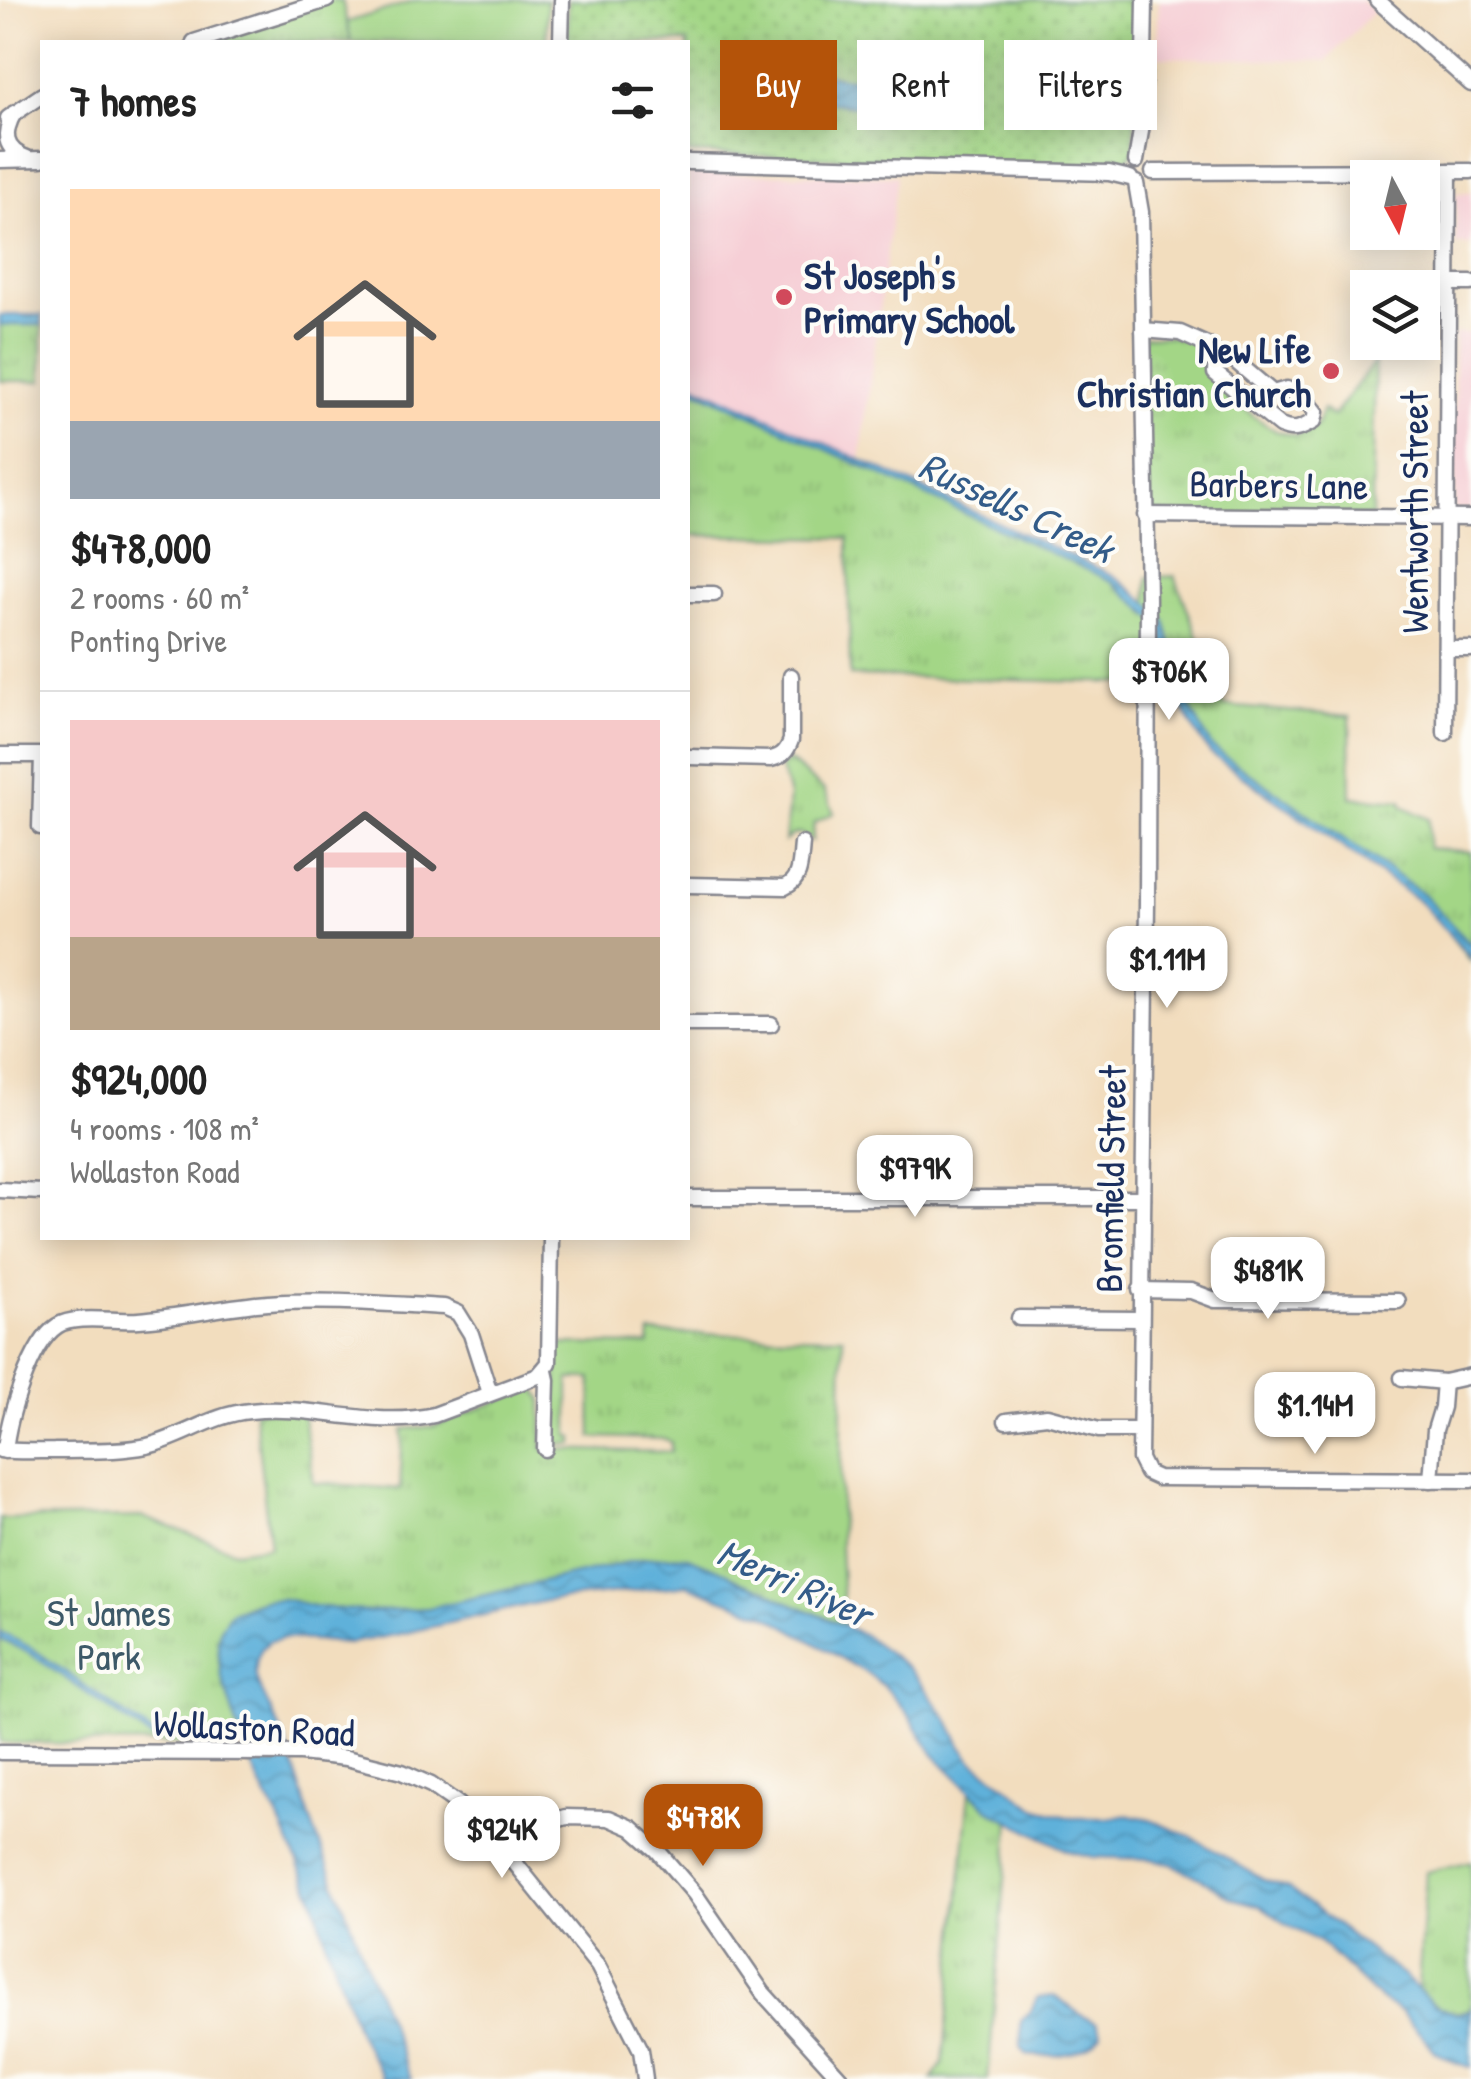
<!DOCTYPE html>
<meta charset="utf-8">
<style>
body{margin:0;font-family:"Patrick Hand",sans-serif;background:#f2f2f2;color:#222;height:100vh;display:flex;flex-direction:column;font-size:38px;white-space:nowrap}
*{box-sizing:border-box;margin:0}
p{font-size:32px;color:#767676}
.icon{flex:none;width:55px;height:55px;fill:none;stroke:currentColor;stroke-width:2;stroke-linecap:round;stroke-linejoin:round}
.map{position:relative;flex:1;overflow:hidden}
.drawer{position:absolute;left:40px;top:40px;width:650px;height:1200px;display:flex;flex-direction:column;background:#fff;border-radius:0px;box-shadow:0 5px 25px #0003}
.drawer>*{flex:none}
.banner{position:absolute;left:720px;top:40px;width:600px;height:90px;display:flex;gap:20px}
.needle{width:65px;rotate:173deg}
.buttons{position:absolute;left:1350px;top:160px;display:grid;gap:20px}
.buttons a{display:grid;place-items:center;width:90px;height:90px;border-radius:0px;background:#fff;box-shadow:0 5px 25px #0003;font-size:50px}
.price{position:absolute;translate:-50% -85px;padding:0 22px;border-radius:20px;background:#fff;color:#222;font-size:32px;line-height:65px;filter:drop-shadow(0 2px 5px #0008)}
.price::after{content:'';position:absolute;left:50%;top:60px;width:30px;height:22px;margin-left:-15px;background:inherit;clip-path:polygon(0 0,100% 0,50% 100%)}
.price.current{background:#b45309;color:#fff}
ul{padding:0;list-style:none}
li{display:grid;align-content:center;gap:20px;height:530px;padding:0 30px}
li+li{border-top:2px solid #e0e0e0}
li span{display:grid;place-items:center;height:310px;border-radius:0px;color:#555}
li>.icon{margin-inline-start:auto}
span .icon{width:180px;height:180px;fill:#fffc;stroke-width:1}
li b{font-size:42px}
h2{display:flex;justify-content:space-between;align-items:center;height:120px;padding:0 30px;font-size:42px}
.tag{padding:0 35px;border-radius:0px;background:#fff;box-shadow:0 5px 25px #0003;font-size:35px;line-height:90px}
.tag.current{background:#b45309;color:#fff}
.map>svg:first-child{display:block}
.built{fill:#f6cfd6}
.grass{fill:#a3d686;stroke:#5f8272;stroke-width:2.5}
.park{fill:url(#park-tufts);stroke:#5f8272;stroke-width:2.5}
.garden{fill:url(#garden-dots);stroke:#5f8272;stroke-width:2.5}
.water{fill:url(#water-waves);stroke:#3d709c;stroke-width:2.5}
.lines{fill:none;stroke-linecap:round;stroke-linejoin:round}
.minor-casing{stroke:#86868e;stroke-width:19}
.minor{stroke:#fff;stroke-width:14}
.poi-dot{fill:#d1495b;stroke:#fdfcf7;stroke-width:4}
.labels{text-anchor:middle;dominant-baseline:central;stroke-width:8;stroke-linejoin:round;paint-order:stroke}
.poi-label{font-size:38px;font-weight:bold;fill:#1b2f5e;stroke:#fdfcf7;text-anchor:start}
.street-label{font-size:38px;fill:#1b2f5e;stroke:#fdfcf7}
.park-label{font-size:38px;fill:#3d5968;stroke:#fdfcf7}
.water-label{font-size:40px;font-style:italic;fill:#335c89;stroke:#fdfcf7}
</style>
<div class="map">
<svg width="1471" height="2079" viewBox="0 0 1471 2079">
<defs>
<pattern id="park-tufts" width="24" height="20" patternUnits="userSpaceOnUse" patternTransform="scale(2.5)"><rect width="24" height="20" fill="#a3d686"/><path d="M3 7l-1-3M5 7V3M7 7l1-3M15 17l-1-3M17 17v-4M19 17l1-3" fill="none" stroke="#8cb876"/></pattern>
<pattern id="garden-dots" width="8" height="8" patternUnits="userSpaceOnUse" patternTransform="scale(2.5)"><rect width="8" height="8" fill="#a3d686"/><path d="M2 2h.1M6 6h.1" fill="none" stroke="#8cb876" stroke-width="1.8" stroke-linecap="round"/></pattern>
<pattern id="water-waves" width="16" height="10" patternUnits="userSpaceOnUse" patternTransform="scale(2.5)"><rect width="16" height="10" fill="#5fb1da"/><path d="M0 5q4-4 8 0t8 0" fill="none" stroke="#4e90b4"/></pattern>
</defs>
<rect width="100%" height="100%" fill="#fdfcf7"/>
<filter id="ink" filterUnits="userSpaceOnUse"><feTurbulence type="fractalNoise" baseFrequency=".01" numOctaves="2"/><feDisplacementMap in="SourceGraphic" scale="20" xChannelSelector="R" yChannelSelector="G"/><feConvolveMatrix kernelMatrix="1 2 1 2 8 2 1 2 1" color-interpolation-filters="sRGB"/></filter>
<filter id="wash" filterUnits="userSpaceOnUse"><feTurbulence type="fractalNoise" baseFrequency=".0048" numOctaves="4" result="noise"/><feDisplacementMap in="SourceGraphic" scale="40" xChannelSelector="R" yChannelSelector="G"/><feGaussianBlur stdDeviation="2.25" result="paint"/><feColorMatrix in="noise" values="0 0 0 0 0 0 0 0 0 0 0 0 0 0 0 0 0 1.4 0 .05"/><feComposite in="paint" operator="in"/></filter>
<g filter="url(#wash)">
<rect width="100%" height="100%" fill="#f2ddbe"/>
<g class="built">
<polygon points="1159,0 1361,0 1374,11 1326,61 1157,57"/>
<polygon points="688,173 897,176 860,460 688,384"/>
<rect x="1456" y="193" width="15" height="52"/>
<rect x="1455" y="333" width="16" height="176"/>
</g>
<polygon class="grass" points="417,0 547,0 547,42 351,42 347,22"/>
<g class="park">
<polygon points="327,0 342,0 351,42 194,42"/>
<polygon points="42,318 42,381 0,381 0,319"/>
<polygon points="1161,336 1186,338 1206,351 1210,377 1253,416 1276,431 1296,436 1316,427 1323,409 1333,416 1375,361 1372,517 1145,515 1143,337"/>
<polygon points="688,386 1113,579 1147,613 1148,577 1175,576 1224,706 1350,716 1351,797 1401,801 1402,806 1429,819 1428,848 1471,852 1471,962 1422,900 1212,751 1178,684 850,676 848,538 688,535"/>
<polygon points="789,761 824,790 834,813 814,823 812,841 800,833 792,835 785,841 789,796 780,766"/>
<polygon points="650,1333 843,1337 840,1546 844,1625 783,1600 765,1590 741,1582 728,1573 646,1558 430,1608 370,1612 313,1606 284,1599 256,1602 231,1612 218,1641 219,1660 221,1675 243,1744 0,1743 0,1519 143,1517 235,1551 270,1546 254,1410 302,1410 314,1483 400,1489 403,1429 435,1426 534,1387 542,1398 543,1449 671,1452 671,1442 665,1439 592,1437 591,1379 569,1379 569,1436 574,1437 574,1444 558,1444 556,1442 557,1347 560,1344 649,1345"/>
<polygon points="970,1791 990,1810 1010,1821 988,2079 932,2079 943,2063"/>
<path d="M1471 1861V2008C1451 2020 1433 2005 1418 1990L1426 1872Z"/>
</g>
<path class="garden" d="M568 0H1136L1134 150C1129 161 1119 166 1107 168L688 153V42H568Z"/>
<g class="water">
<path d="M778 60C805 62 825 77 848 78 879 80 901 48 931 77V87L916 103 854 106 777 94 767 89 765 74 771 63Z"/>
<rect x="0" y="315" width="42" height="10"/>
<polygon points="688,381 1113,575 1152,606 1165,620 1185,698 1212,747 1423,894 1471,945 1471,958 1420,902 1210,753 1197,734 1178,700 1159,623 1112,581 688,386"/>
<polygon points="685,1556 728,1573 741,1582 765,1590 783,1600 861,1633 882,1648 907,1667 921,1683 949,1721 962,1747 972,1760 1035,1808 1071,1818 1112,1818 1129,1815 1145,1818 1190,1836 1264,1880 1288,1888 1405,1977 1434,2005 1457,2014 1469,2011 1471,2008 1471,2067 1456,2063 1436,2052 1400,2011 1382,2001 1321,1943 1288,1925 1261,1906 1231,1898 1207,1882 1172,1864 1151,1859 1093,1857 1068,1851 990,1810 934,1755 908,1714 887,1689 870,1675 766,1615 687,1585 545,1601 405,1633 349,1643 285,1638 270,1641 262,1648 257,1659 255,1673 258,1684 284,1737 312,1824 411,2079 384,2079 359,2035 326,1943 313,1896 278,1817 261,1787 243,1744 221,1675 218,1641 220,1629 231,1612 263,1600 284,1599 313,1606 370,1612 429,1608 646,1558"/>
<polygon points="0,1632 32,1648 157,1737 151,1738 29,1653 0,1639"/>
<path d="M1054 1996 1083 2016 1097 2023 1102 2034C1087 2055 1051 2058 1027 2055L1021 2047V2021L1031 2011 1037 1998Z"/>
</g>
</g>
<g filter="url(#ink)">
<g class="lines">
<g class="minor-casing">
<g id="minor">
<polyline points="1377,0 1471,84"/>
<polyline points="194,42 327,0"/>
<polyline points="561,42 562,0"/>
<path d="M14 113C3 133 3 149 27 158"/>
<polyline points="8,118 42,95"/>
<polyline points="0,160 42,159"/>
<polyline points="1136,161 1143,119 1145,0"/>
<polyline points="688,162 1109,173 1130,178"/>
<polyline points="1153,172 1471,171"/>
<polyline points="1136,183 1141,212 1148,599 1147,903 1140,1459 1147,1473 1158,1478 1471,1480"/>
<polyline points="1448,283 1471,283"/>
<path d="M1143 330 1180 333 1209 346 1216 354 1234 360 1273 393 1287 389 1311 406 1316 412 1314 421C1301 429 1294 432 1280 426L1215 373 1216 354"/>
<polyline points="1145,515 1471,518"/>
<polyline points="688,594 714,594"/>
<polyline points="1446,649 1471,649"/>
<polyline points="1445,733 1449,171"/>
<polyline points="0,755 42,755"/>
<path d="M688 757 771 759C783 756 787 751 791 740V676"/>
<polyline points="40,827 42,755"/>
<path d="M688 885 785 887C802 880 800 860 802 844"/>
<polyline points="688,1024 771,1024"/>
<polyline points="0,1190 42,1192"/>
<polyline points="688,1198 1143,1198"/>
<polyline points="1140,1290 1191,1291 1215,1300 1398,1301"/>
<polyline points="1019,1318 1140,1319"/>
<polyline points="545,1371 547,1380 545,1449"/>
<polyline points="1402,1378 1444,1382 1471,1376"/>
<polyline points="1006,1421 1047,1416 1099,1430 1140,1430"/>
<path d="M0 1450C18 1452 36 1451 54 1451 85 1450 117 1452 147 1446 182 1438 213 1414 250 1411 312 1404 373 1429 434 1415L538 1376 549 1363 551 1238"/>
<path d="M5 1451C8 1419 30 1344 57 1326 75 1314 116 1322 139 1320 182 1317 225 1306 268 1303 326 1299 386 1304 444 1307L458 1313 471 1334 490 1393"/>
<polyline points="1431,1480 1435,1430 1442,1407 1444,1382"/>
<polyline points="0,1752 300,1753 346,1758 402,1772 431,1785 458,1804 483,1827 507,1853 598,1966 641,2050 645,2079"/>
<polyline points="507,1853 541,1825 566,1817 609,1818 632,1828 657,1850 695,1894 763,1993 841,2079"/>
</g>
</g>
<use href="#minor" class="minor"/>
</g>
</g>
<g class="poi-dot">
<circle cx="784" cy="297" r="10"/>
<circle cx="1331" cy="371" r="10"/>
</g>
<g class="labels">
<g class="poi-label">
<text x="804" y="275">St Joseph's<tspan x="804" dy="44">Primary School</tspan></text>
<text x="1311" y="349" text-anchor="end">New Life<tspan x="1311" dy="44">Christian Church</tspan></text>
</g>
<g class="street-label">
<text transform="translate(1279 484) rotate(1)">Barbers Lane</text>
<text transform="translate(1414 512) rotate(-90)">Wentworth Street</text>
<text transform="translate(1110 1179) rotate(-89)">Bromfield Street</text>
<text transform="translate(254 1727) rotate(3)">Wollaston Road</text>
</g>
<g class="park-label">
<text x="109" y="1612">St James<tspan x="109" dy="44">Park</tspan></text>
</g>
<g class="water-label">
<text transform="translate(1017 506) rotate(25)">Russells Creek</text>
<text transform="translate(795 1582) rotate(24)">Merri River</text>
</g>
</g>
</svg>
<div class="buttons">
<a><svg class="needle" viewBox="-14 -14 28 28"><path d="M0-13l5 13h-10z" fill="#e53935"/><path d="M0 13l5-13h-10z" fill="#767676"/></svg></a>
<a><svg class="icon" aria-label="layers" viewBox="0 0 24 24"><path d="M12 4l9 5-9 5-9-5zM3 14l9 5 9-5"/></svg></a>
</div>
<b class="price" style="left:1169px;top:723px">$706K</b>
<b class="price" style="left:1167px;top:1011px">$1.11M</b>
<b class="price" style="left:915px;top:1220px">$979K</b>
<b class="price" style="left:1268px;top:1322px">$481K</b>
<b class="price" style="left:1315px;top:1457px">$1.14M</b>
<b class="price current" style="left:703px;top:1869px">$478K</b>
<b class="price" style="left:502px;top:1881px">$924K</b>
<div class="banner">
<a class="tag current">Buy</a>
<a class="tag">Rent</a>
<a class="tag">Filters</a>
</div>
<section class="drawer">
<h2>7 homes<svg class="icon" aria-label="filters" viewBox="0 0 24 24"><path d="M4 7h16M4 17h16"/><circle cx="9" cy="7" r="2"/><circle cx="15" cy="17" r="2"/></svg></h2>
<ul>
<li><span style="background:linear-gradient(#ffd9b3 75%,#9aa5b1 0)"><svg class="icon" aria-label="home" viewBox="0 0 24 24"><path d="M3 11l9-7 9 7M6 9v11h12V9"/></svg></span><div><b>$478,000</b><p>2 rooms · 60 m²</p><p>Ponting Drive</p></div></li>
<li><span style="background:linear-gradient(#f6c9c9 70%,#b9a48a 0)"><svg class="icon" aria-label="home" viewBox="0 0 24 24"><path d="M3 11l9-7 9 7M6 9v11h12V9"/></svg></span><div><b>$924,000</b><p>4 rooms · 108 m²</p><p>Wollaston Road</p></div></li>
</ul>
</section>
</div>
